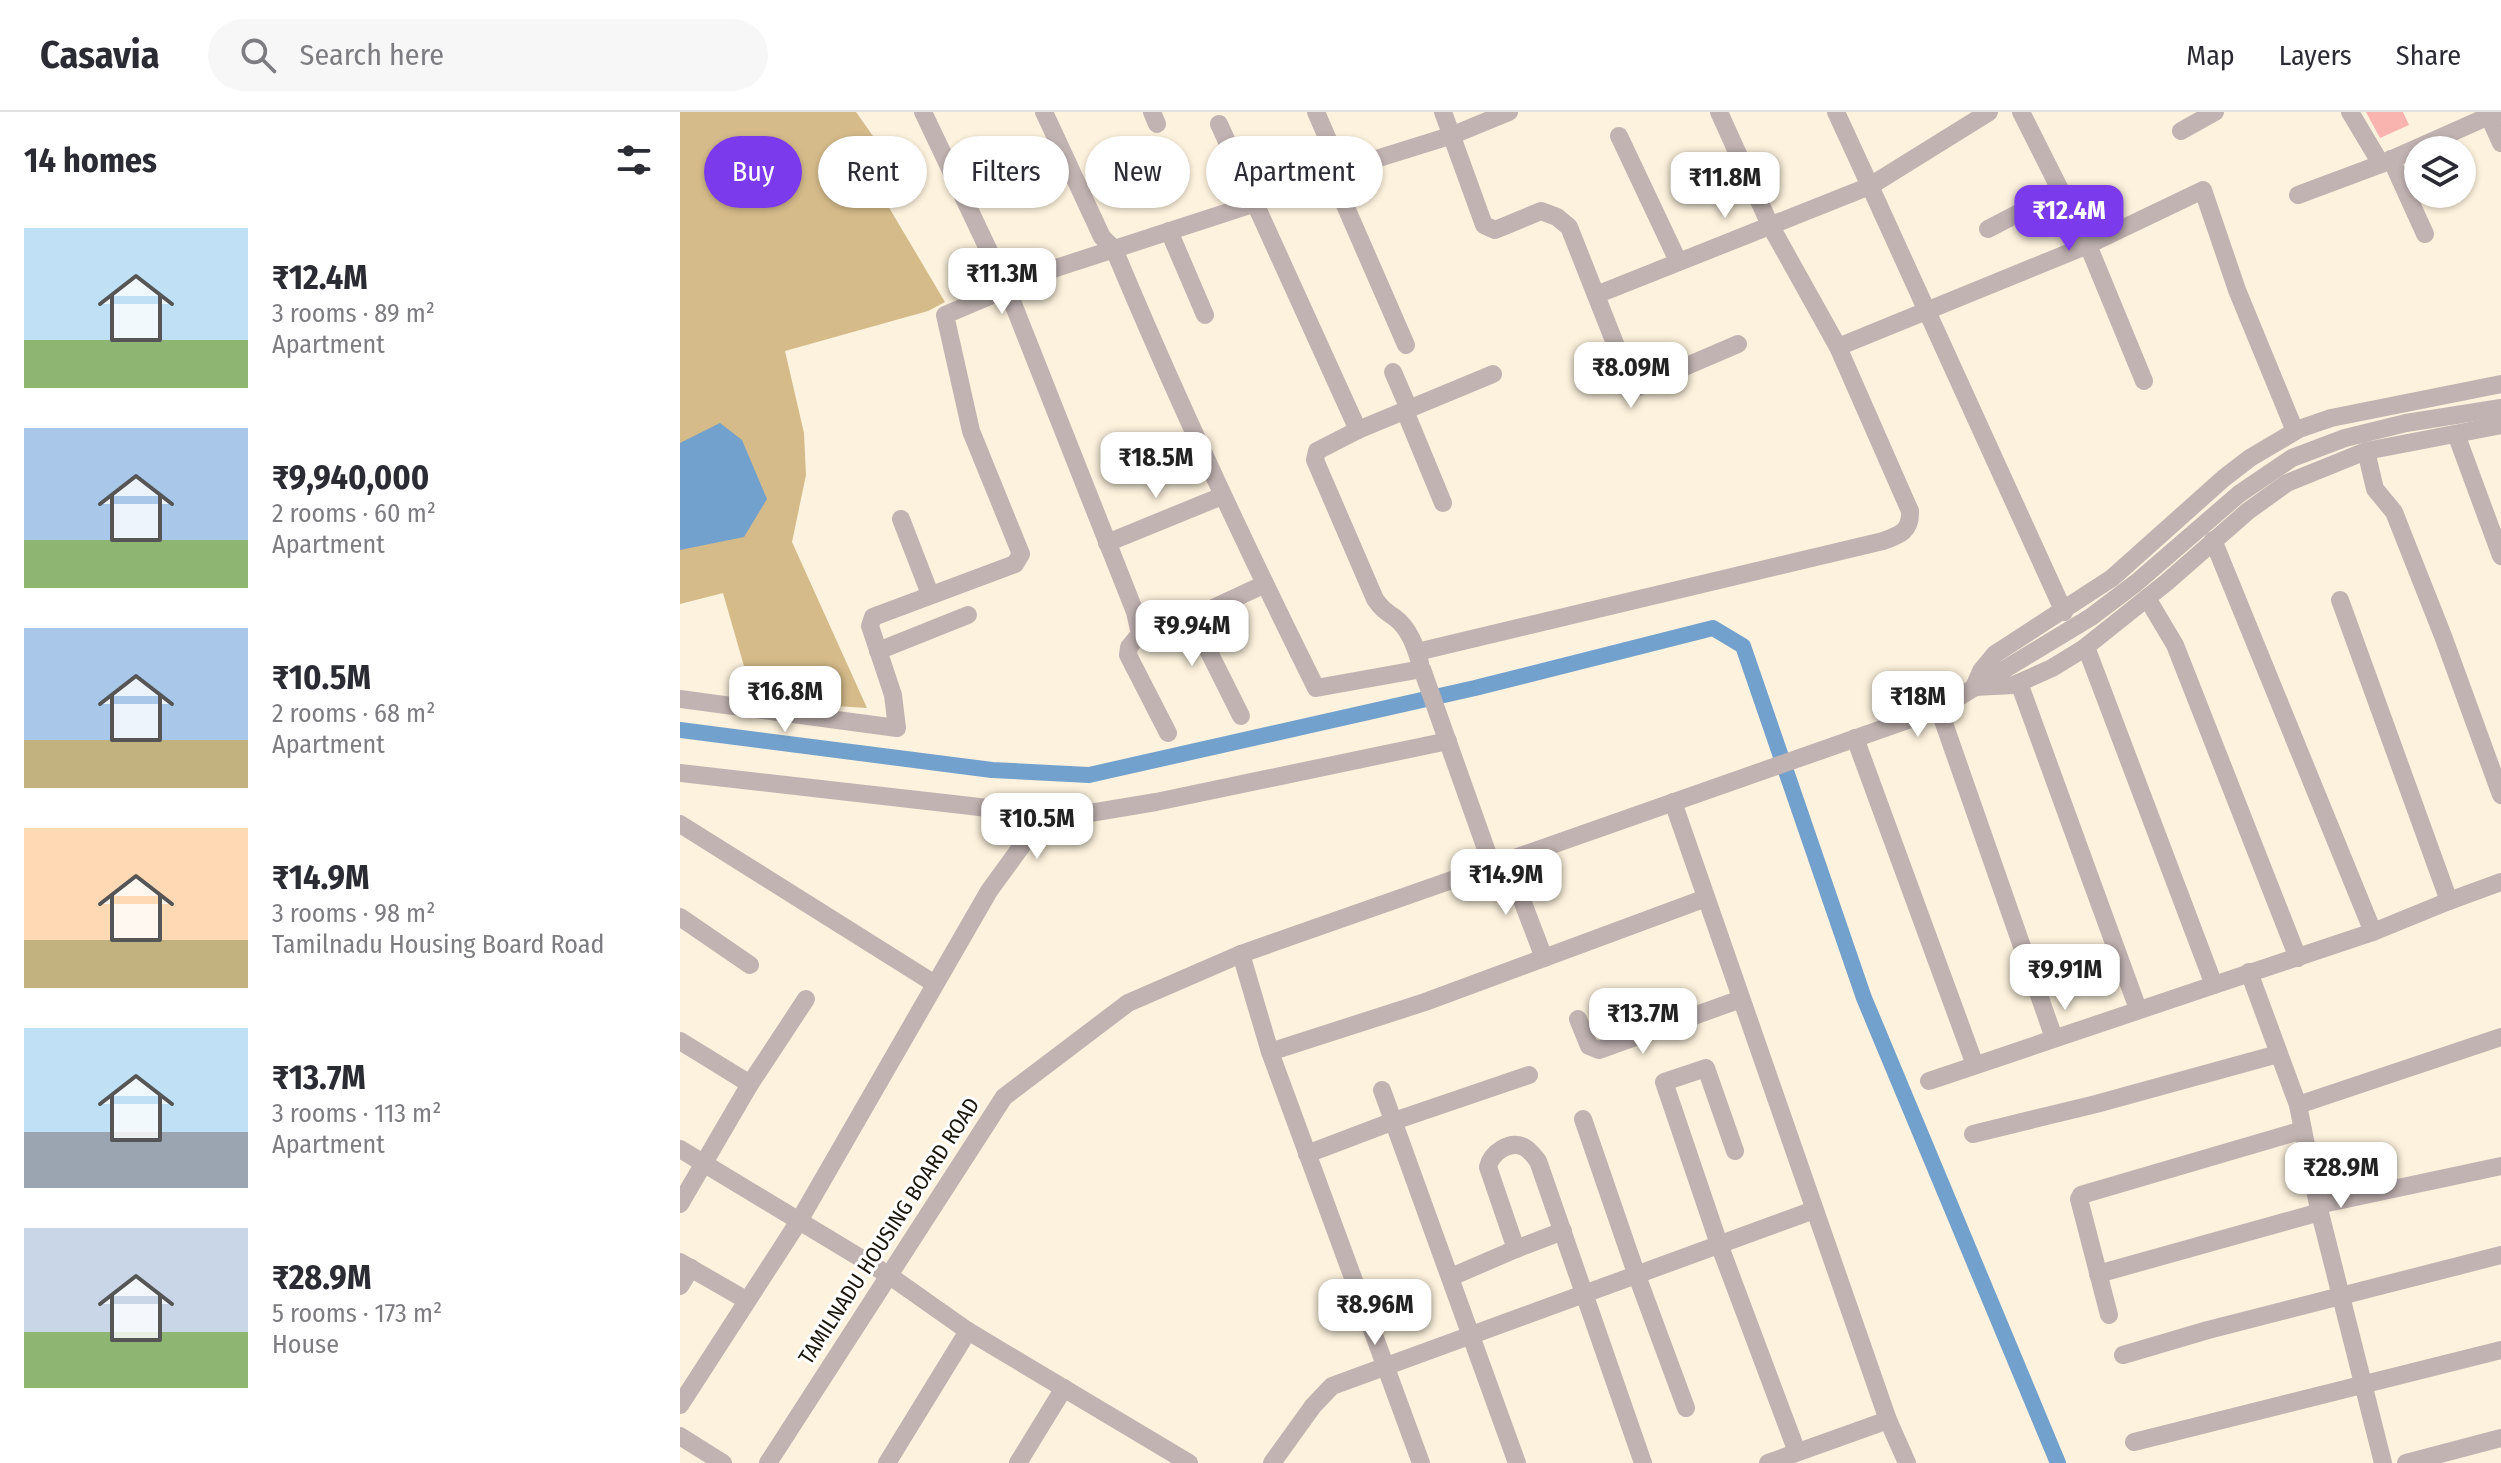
<!DOCTYPE html>
<meta charset="utf-8">
<style>
body{margin:0;font-family:"Fira Sans Condensed",sans-serif;background:#f7f7f7;color:#2b2b33;height:100vh;display:flex;flex-direction:column;font-size:30px;white-space:nowrap}
*{box-sizing:border-box;margin:0}
p{font-size:26px;color:#7c7c81}
.icon{flex:none;width:44px;height:44px;fill:none;stroke:currentColor;stroke-width:2;stroke-linecap:round;stroke-linejoin:round}
.map{position:relative;flex:1;overflow:hidden}
.panel{display:flex;flex-direction:column;background:#fff;width:680px}
.panel>*{flex:none}
.guide{position:absolute;left:24px;top:24px;width:760px;height:72px;display:flex;gap:16px}
.controls{position:absolute;left:1724px;top:24px;display:grid;gap:16px}
.controls a{display:grid;place-items:center;width:72px;height:72px;border-radius:50%;background:#fff;box-shadow:0 2px 6px #0004;font-size:40px}
.price{position:absolute;translate:-50% -68px;padding:0 18px;border-radius:16px;background:#fff;color:#222;font-size:26px;line-height:52px;filter:drop-shadow(0 2px 4px #0008)}
.price::after{content:'';position:absolute;left:50%;top:48px;width:24px;height:18px;margin-left:-12px;background:inherit;clip-path:polygon(0 0,100% 0,50% 100%)}
.price.selected{background:#7c3aed;color:#fff}
ul{padding:0;list-style:none}
li{display:flex;align-items:center;gap:24px;height:200px;padding:0 24px}
li span{display:grid;place-items:center;flex:none;width:224px;height:160px;border-radius:0px;color:#555}
li>.icon{margin-inline-start:auto}
span .icon{width:96px;height:96px;fill:#fffc;stroke-width:1}
li b{font-size:34px}
h2{display:flex;justify-content:space-between;align-items:center;height:96px;padding:0 24px;font-size:34px}
.chip{padding:0 28px;border-radius:36px;background:#fff;box-shadow:0 2px 6px #0004;font-size:28px;line-height:72px}
.chip.selected{background:#7c3aed;color:#fff}
header{display:flex;align-items:center;gap:48px;box-sizing:border-box;height:112px;padding:0 40px;background:#fff;border-bottom:2px solid #e1e1e2}
header strong{font-size:38px}
nav{display:flex;gap:44px;margin-inline-start:auto;font-size:28px}
.search{width:560px;height:72px;background:#f7f7f7;display:flex;align-items:center;gap:20px;box-sizing:border-box;padding:0 28px;border-radius:44px;color:#7c7c81;font-size:30px}
main{display:flex;flex:1;min-height:0}
.map>svg:first-child{display:block}
.green{fill:#d5bb8a}
.water{fill:#73a1cd}
.lines{fill:none;stroke-linecap:round;stroke-linejoin:round}
.canal{stroke:#73a1cd;stroke-width:16}
.building{fill:#fab4b0}
.minor{stroke:#c1b3b2;stroke-width:18}
.labels{text-anchor:middle;dominant-baseline:central;stroke-width:6;stroke-linejoin:round;paint-order:stroke}
.street-label{font-size:22px;fill:#1b160d;stroke:#fff}
</style>
<header>
<strong>Casavia</strong>
<div class="search"><svg class="icon" aria-label="search" viewBox="0 0 24 24"><circle cx="10" cy="10" r="6"/><path d="M15 15l6 6"/></svg>Search here</div>
<nav><a>Map</a><a>Layers</a><a>Share</a></nav>
</header>
<main>
<section class="panel">
<h2>14 homes<svg class="icon" aria-label="filters" viewBox="0 0 24 24"><path d="M4 7h16M4 17h16"/><circle cx="9" cy="7" r="2"/><circle cx="15" cy="17" r="2"/></svg></h2>
<ul>
<li><span style="background:linear-gradient(#bfe0f5 70%,#8fb573 0)"><svg class="icon" aria-label="home" viewBox="0 0 24 24"><path d="M3 11l9-7 9 7M6 9v11h12V9"/></svg></span><div><b>₹12.4M</b><p>3 rooms · 89 m²</p><p>Apartment</p></div></li>
<li><span style="background:linear-gradient(#a9c7e8 70%,#8fb573 0)"><svg class="icon" aria-label="home" viewBox="0 0 24 24"><path d="M3 11l9-7 9 7M6 9v11h12V9"/></svg></span><div><b>₹9,940,000</b><p>2 rooms · 60 m²</p><p>Apartment</p></div></li>
<li><span style="background:linear-gradient(#a9c7e8 70%,#c2b280 0)"><svg class="icon" aria-label="home" viewBox="0 0 24 24"><path d="M3 11l9-7 9 7M6 9v11h12V9"/></svg></span><div><b>₹10.5M</b><p>2 rooms · 68 m²</p><p>Apartment</p></div></li>
<li><span style="background:linear-gradient(#ffd9b3 70%,#c2b280 0)"><svg class="icon" aria-label="home" viewBox="0 0 24 24"><path d="M3 11l9-7 9 7M6 9v11h12V9"/></svg></span><div><b>₹14.9M</b><p>3 rooms · 98 m²</p><p>Tamilnadu Housing Board Road</p></div></li>
<li><span style="background:linear-gradient(#bfe0f5 65%,#9aa5b1 0)"><svg class="icon" aria-label="home" viewBox="0 0 24 24"><path d="M3 11l9-7 9 7M6 9v11h12V9"/></svg></span><div><b>₹13.7M</b><p>3 rooms · 113 m²</p><p>Apartment</p></div></li>
<li><span style="background:linear-gradient(#c9d6e8 65%,#8fb573 0)"><svg class="icon" aria-label="home" viewBox="0 0 24 24"><path d="M3 11l9-7 9 7M6 9v11h12V9"/></svg></span><div><b>₹28.9M</b><p>5 rooms · 173 m²</p><p>House</p></div></li>
</ul>
</section>
<div class="map">
<svg width="1821" height="1351" viewBox="0 0 1821 1351">
<rect width="100%" height="100%" fill="#fdf2dd"/>
<polygon class="green" points="0,0 176,0 205,41 198,77 265,190 248,199 105,239 124,321 126,363 112,430 187,596 74,589 43,481 0,492"/>
<polygon class="water" points="40,311 62,328 87,387 64,425 0,438 0,331"/>
<g class="lines">
<polyline class="canal" points="0,618 312,658 409,663 795,576 1033,516 1063,534 1184,886 1378,1351"/>
</g>
<polygon class="building" points="1686,0 1723,0 1729,13 1700,26"/>
<g class="lines">
<g class="minor">
<polyline points="243,0 328,179 455,500 460,522 449,535 448,543 488,621"/>
<path d="M364 0 422 125 434 137C496 286 564 431 636 576L742 557 812 754"/>
<polyline points="472,0 477,12"/>
<polyline points="636,0 661,58"/>
<polyline points="763,0 804,113 815,118 861,99 877,105 889,115 953,277 1058,232"/>
<polyline points="1309,0 1190,74 1384,500"/>
<polyline points="1341,0 1408,133 1464,269"/>
<polyline points="1670,0 1701,52 1818,0"/>
<polyline points="1807,0 1821,31"/>
<polyline points="539,12 678,318"/>
<polyline points="1501,19 1535,0"/>
<polyline points="939,24 998,149"/>
<polyline points="1711,47 1745,122"/>
<polyline points="651,61 726,233"/>
<polyline points="1618,83 1701,52"/>
<polyline points="1308,117 1381,79"/>
<polyline points="489,119 525,203"/>
<polyline points="916,183 1190,74 1156,0"/>
<polyline points="1158,235 1408,133 1523,78 1557,178 1615,319"/>
<polyline points="713,260 729,297"/>
<polyline points="1821,272 1651,306 1619,317 1570,346 1544,366 1432,466 1315,542 1301,559 1294,575 1334,573 1372,556 1403,537 1487,470 1568,399 1607,371 1686,339 1821,313"/>
<polyline points="725,299 763,391"/>
<polyline points="1776,322 1821,444"/>
<polyline points="1686,339 1695,377 1714,400 1763,524 1821,683"/>
<polyline points="221,407 250,482"/>
<polyline points="1533,428 1693,820"/>
<polyline points="427,431 542,384"/>
<polyline points="1467,486 1495,533 1618,846"/>
<polyline points="1660,488 1769,789"/>
<polyline points="512,506 585,472"/>
<polyline points="460,522 472,521 512,506 561,604"/>
<polyline points="1406,535 1534,873 1693,820 1769,789 1821,770"/>
<polyline points="198,539 288,503"/>
<path d="M737 540 1203 429C1220 423 1231 419 1230 399L1158 235 1090 113 1039 0"/>
<path d="M740 551C735 533 729 516 714 505 705 499 701 496 695 487L635 348 637 339 678 318 813 262"/>
<polyline points="1339,571 1458,897"/>
<polyline points="0,587 217,616 213,583 190,514 193,505 335,452 341,442 291,319 265,203 376,156 576,91 651,61 773,23 829,0"/>
<polyline points="1259,597 1374,926"/>
<polyline points="1175,626 1295,953"/>
<polyline points="0,661 291,694 355,702 374,707"/>
<polyline points="993,690 1208,1308 1227,1351"/>
<polyline points="0,712 255,872"/>
<polyline points="827,749 864,846"/>
<polyline points="0,805 70,853"/>
<polyline points="561,842 590,940 741,1351"/>
<polyline points="1569,860 1618,993 1638,1093 1703,1351"/>
<polyline points="898,907 909,934 919,938 1061,887"/>
<polyline points="0,929 70,972"/>
<polyline points="590,940 745,890 1026,786"/>
<polyline points="1249,969 1534,873"/>
<polyline points="702,978 837,1351"/>
<polyline points="1618,993 1821,925"/>
<polyline points="903,1007 956,1161 1006,1296"/>
<polyline points="1293,1022 1416,992 1598,942"/>
<polyline points="0,1037 207,1162 288,1219 509,1351"/>
<polyline points="1055,1039 1026,956 984,970 1039,1132 1117,1340"/>
<polyline points="627,1042 714,1009 849,963"/>
<polyline points="0,1092 70,972 126,887"/>
<polyline points="1638,1093 1821,1054"/>
<polyline points="836,1137 883,1119"/>
<polyline points="0,1150 66,1188"/>
<polyline points="1418,1162 1640,1100"/>
<path d="M771 1165 836 1137 808 1055C811 1041 829 1028 844 1035 850 1038 854 1044 858 1049L963 1351"/>
<polyline points="0,1174 11,1156"/>
<polyline points="1429,1203 1399,1087 1401,1083 1623,1018"/>
<polyline points="1443,1243 1528,1218 1821,1143"/>
<polyline points="0,1293 119,1109 309,779 349,724 374,707 476,690 768,629"/>
<polyline points="0,1324 43,1351"/>
<polyline points="1454,1330 1821,1238"/>
<polyline points="88,1351 324,985 448,891 561,842 1259,597 1411,505 1456,471 1559,382 1612,346 1665,326 1726,311 1821,296"/>
<polyline points="207,1351 288,1219"/>
<polyline points="338,1351 384,1276"/>
<polyline points="592,1351 633,1294 652,1274 1134,1098"/>
<polyline points="1088,1351 1208,1308"/>
<polyline points="1726,1351 1821,1326"/>
</g>
</g>
<g class="labels">
<g class="street-label">
<text transform="translate(209 1119) rotate(-57)">TAMILNADU HOUSING BOARD ROAD</text>
</g>
</g>
</svg>
<div class="controls">
<a><svg class="icon" aria-label="layers" viewBox="0 0 24 24"><path d="M12 4l9 5-9 5-9-5zM3 14l9 5 9-5"/></svg></a>
</div>
<b class="price" style="left:1045px;top:108px">₹11.8M</b>
<b class="price selected" style="left:1389px;top:141px">₹12.4M</b>
<b class="price" style="left:322px;top:204px">₹11.3M</b>
<b class="price" style="left:951px;top:298px">₹8.09M</b>
<b class="price" style="left:476px;top:388px">₹18.5M</b>
<b class="price" style="left:512px;top:556px">₹9.94M</b>
<b class="price" style="left:105px;top:622px">₹16.8M</b>
<b class="price" style="left:1238px;top:627px">₹18M</b>
<b class="price" style="left:357px;top:749px">₹10.5M</b>
<b class="price" style="left:826px;top:805px">₹14.9M</b>
<b class="price" style="left:1385px;top:900px">₹9.91M</b>
<b class="price" style="left:963px;top:944px">₹13.7M</b>
<b class="price" style="left:1661px;top:1098px">₹28.9M</b>
<b class="price" style="left:695px;top:1235px">₹8.96M</b>
<div class="guide">
<a class="chip selected">Buy</a>
<a class="chip">Rent</a>
<a class="chip">Filters</a>
<a class="chip">New</a>
<a class="chip">Apartment</a>
</div>
</div>
</main>
